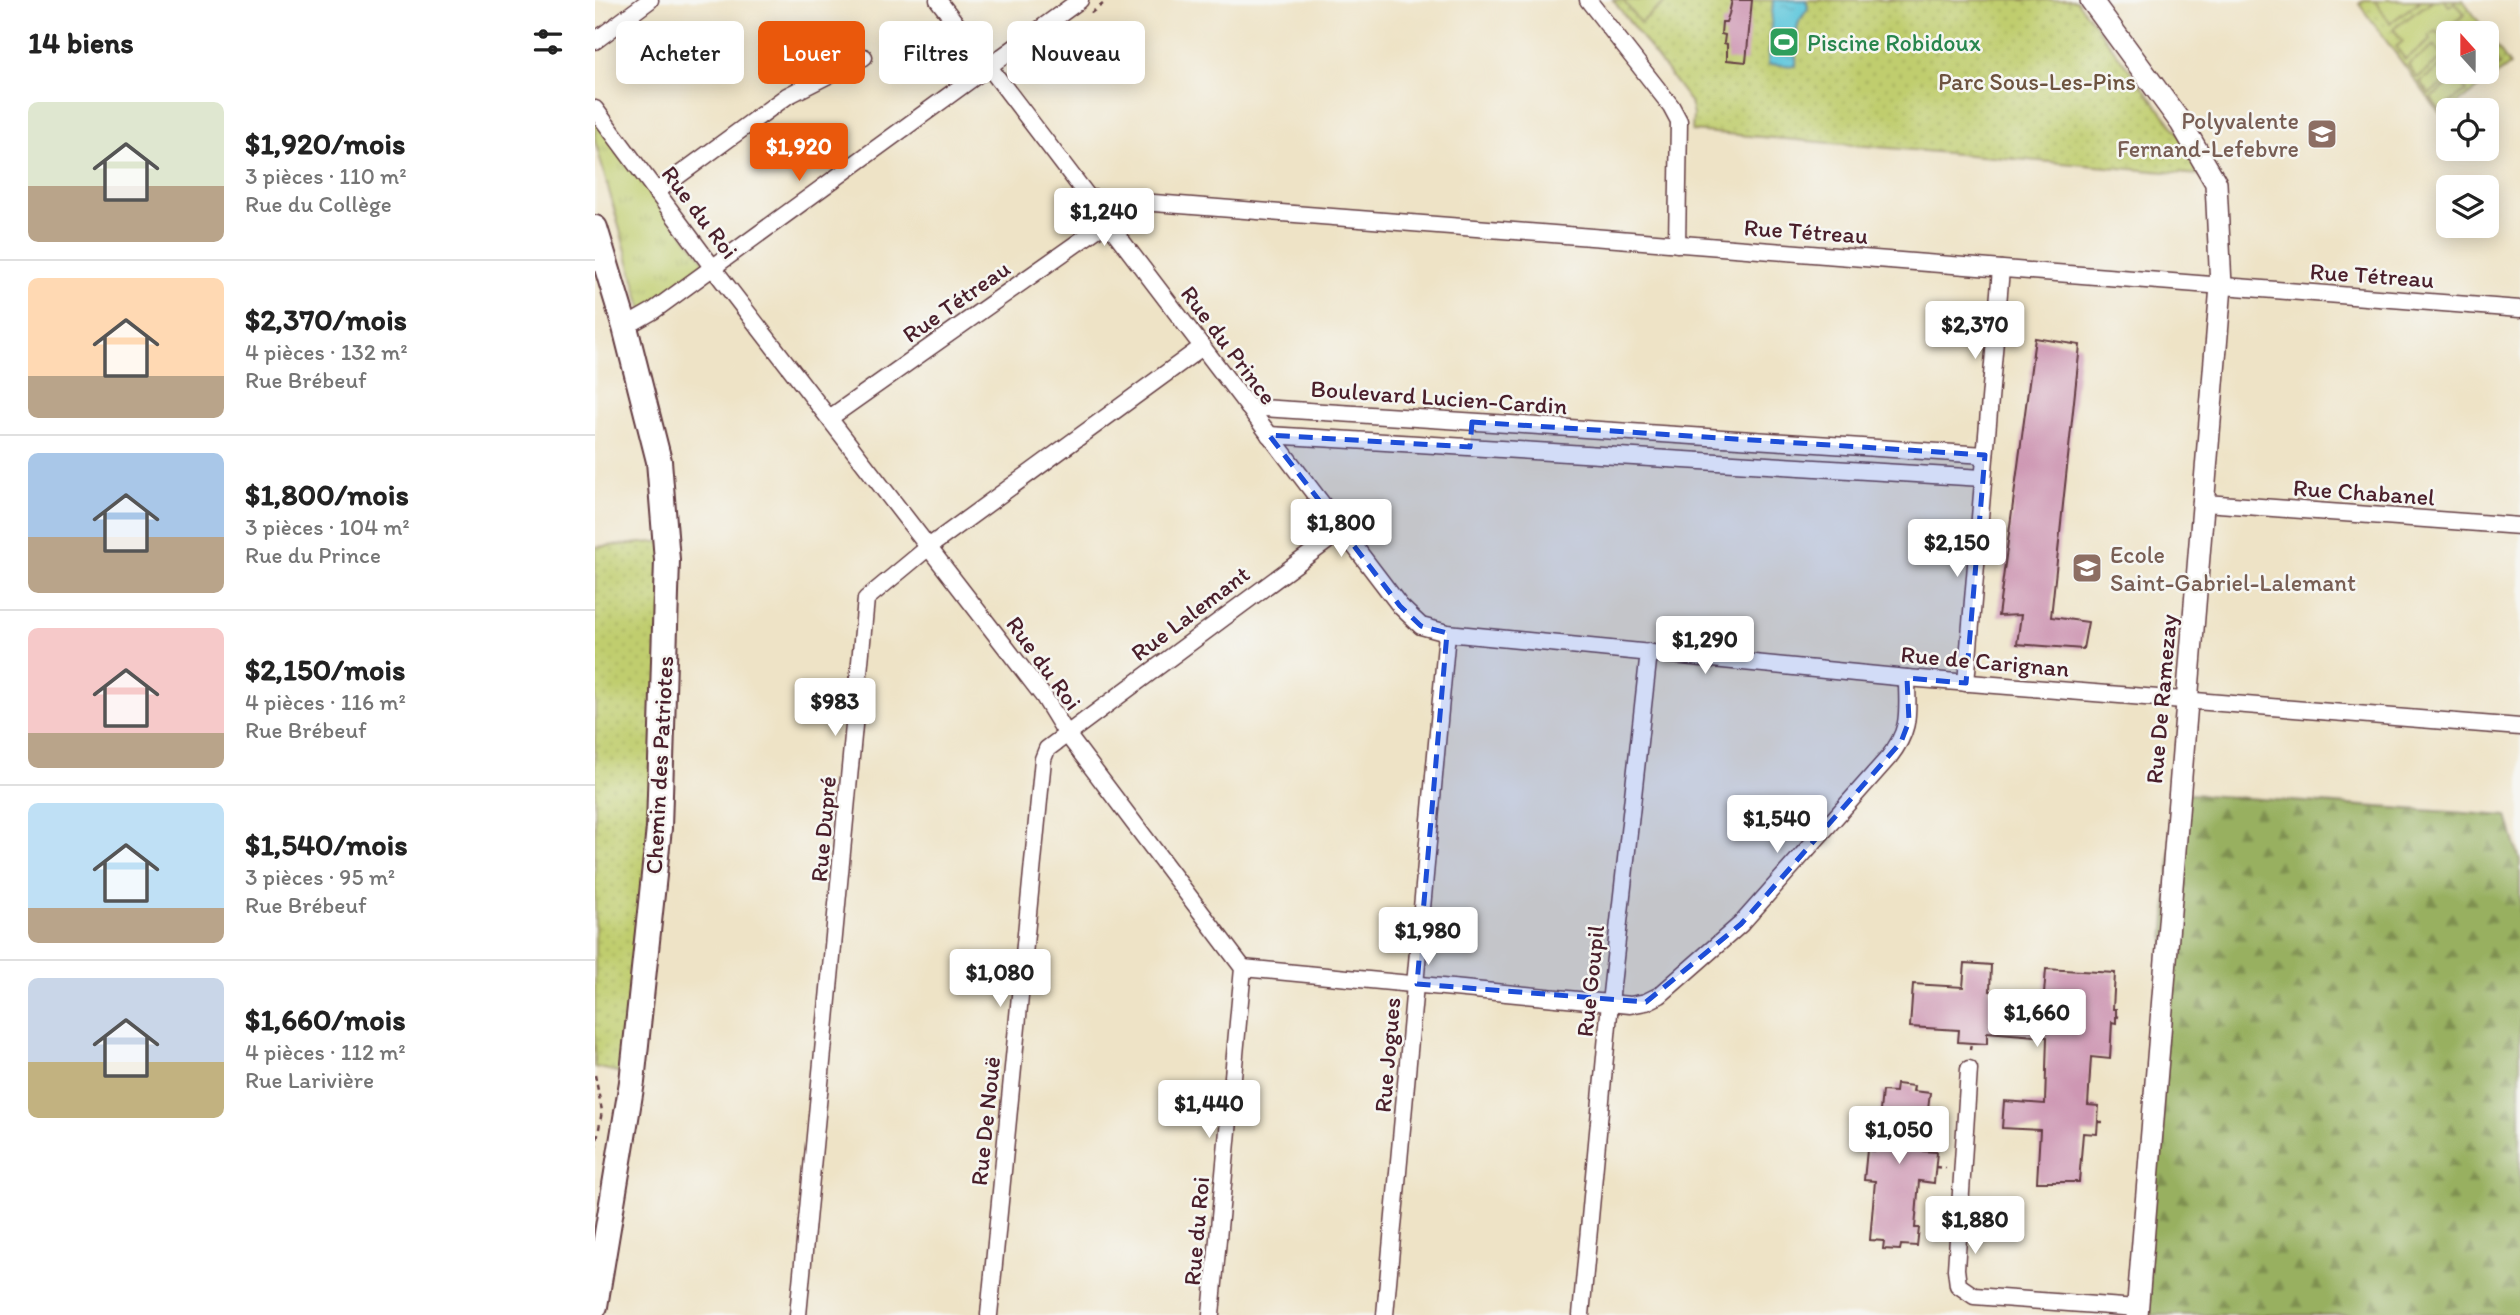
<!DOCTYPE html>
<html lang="fr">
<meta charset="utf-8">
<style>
body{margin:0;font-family:Itim,sans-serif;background:#f6f6f6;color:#222;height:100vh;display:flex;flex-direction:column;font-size:26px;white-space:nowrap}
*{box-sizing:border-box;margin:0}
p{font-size:23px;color:#767676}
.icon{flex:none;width:38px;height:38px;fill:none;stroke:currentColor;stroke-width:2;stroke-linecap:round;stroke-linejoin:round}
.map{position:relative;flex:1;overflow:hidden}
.sheet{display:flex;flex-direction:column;background:#fff;width:595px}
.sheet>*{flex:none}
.guide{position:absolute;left:21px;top:21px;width:665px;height:63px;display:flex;gap:14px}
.needle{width:46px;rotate:339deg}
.fabs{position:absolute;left:1841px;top:21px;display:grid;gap:14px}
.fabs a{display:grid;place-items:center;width:63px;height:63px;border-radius:10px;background:#fff;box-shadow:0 4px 18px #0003;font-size:35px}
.price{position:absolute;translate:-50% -60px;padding:0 16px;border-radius:7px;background:#fff;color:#222;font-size:23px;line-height:46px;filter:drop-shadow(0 2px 4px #0008)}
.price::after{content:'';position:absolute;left:50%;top:42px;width:21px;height:16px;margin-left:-10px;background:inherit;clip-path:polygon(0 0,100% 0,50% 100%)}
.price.on{background:#ea580c;color:#fff}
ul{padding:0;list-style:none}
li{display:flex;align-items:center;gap:21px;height:175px;padding:0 28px}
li+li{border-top:2px solid #e0e0e0}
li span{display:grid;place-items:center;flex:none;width:196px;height:140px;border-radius:10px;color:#555}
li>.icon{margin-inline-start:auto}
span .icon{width:84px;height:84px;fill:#fffc;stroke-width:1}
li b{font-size:30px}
h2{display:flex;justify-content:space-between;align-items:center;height:84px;padding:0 28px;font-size:30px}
.tag{padding:0 24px;border-radius:10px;background:#fff;box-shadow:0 4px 18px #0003;font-size:24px;line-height:63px}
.tag.on{background:#ea580c;color:#fff}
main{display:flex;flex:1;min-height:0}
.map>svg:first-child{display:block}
.grass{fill:url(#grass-tufts);stroke:#85764c;stroke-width:2}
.forest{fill:url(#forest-firs);stroke:#716846;stroke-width:2}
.park{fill:url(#park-dots);stroke:#85764c;stroke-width:2;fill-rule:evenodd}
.pitch{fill:#c0cd6e;stroke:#85764c;stroke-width:2}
.water{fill:url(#water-ripples);stroke:#557384;stroke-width:2}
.building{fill:#ce97b3}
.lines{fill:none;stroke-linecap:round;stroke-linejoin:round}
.street-casing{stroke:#633c42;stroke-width:19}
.secondary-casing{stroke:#633c42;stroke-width:24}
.primary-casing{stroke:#633c42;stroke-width:28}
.path{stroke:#633c42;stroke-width:2.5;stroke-dasharray:5 5;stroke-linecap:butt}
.street{stroke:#fff;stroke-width:16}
.secondary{stroke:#fff;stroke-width:21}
.primary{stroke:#fff;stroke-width:24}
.marked{fill:#1d4ed8;fill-opacity:0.2;stroke:#1d4ed8;stroke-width:5;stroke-dasharray:14 9;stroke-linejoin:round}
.labels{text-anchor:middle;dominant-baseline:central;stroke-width:5;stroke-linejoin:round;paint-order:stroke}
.leisure-label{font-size:24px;fill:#27864d;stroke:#f6f6f2;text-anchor:start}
.park-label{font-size:24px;fill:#6d533f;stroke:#f6f6f2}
.education-label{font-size:24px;fill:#785e54;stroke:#f6f6f2;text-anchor:end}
.street-label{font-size:24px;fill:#4a1f2b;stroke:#f6f6f2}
</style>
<main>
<section class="sheet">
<h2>14 biens<svg class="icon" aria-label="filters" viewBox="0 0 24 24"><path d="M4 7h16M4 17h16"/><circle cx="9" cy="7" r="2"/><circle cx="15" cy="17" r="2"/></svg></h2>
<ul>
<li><span style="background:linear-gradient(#dfe7d0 60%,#b9a48a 0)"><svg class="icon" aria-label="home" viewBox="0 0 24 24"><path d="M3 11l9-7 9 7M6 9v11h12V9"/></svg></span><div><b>$1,920/mois</b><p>3 pièces · 110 m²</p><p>Rue du Collège</p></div></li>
<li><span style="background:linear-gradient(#ffd9b3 70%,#b9a48a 0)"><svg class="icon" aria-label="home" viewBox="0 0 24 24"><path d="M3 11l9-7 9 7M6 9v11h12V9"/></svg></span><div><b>$2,370/mois</b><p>4 pièces · 132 m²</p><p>Rue Brébeuf</p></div></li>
<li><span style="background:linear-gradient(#a9c7e8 60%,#b9a48a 0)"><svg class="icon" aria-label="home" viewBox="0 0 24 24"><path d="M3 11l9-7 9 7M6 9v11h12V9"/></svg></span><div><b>$1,800/mois</b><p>3 pièces · 104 m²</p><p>Rue du Prince</p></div></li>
<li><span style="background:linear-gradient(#f6c9c9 75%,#b9a48a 0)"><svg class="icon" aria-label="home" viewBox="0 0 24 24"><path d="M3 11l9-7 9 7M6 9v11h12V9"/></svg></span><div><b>$2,150/mois</b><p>4 pièces · 116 m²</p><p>Rue Brébeuf</p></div></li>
<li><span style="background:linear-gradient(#bfe0f5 75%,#b9a48a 0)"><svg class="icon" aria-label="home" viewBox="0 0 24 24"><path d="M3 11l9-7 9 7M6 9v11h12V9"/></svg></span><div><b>$1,540/mois</b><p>3 pièces · 95 m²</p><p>Rue Brébeuf</p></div></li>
<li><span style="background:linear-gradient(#c9d6e8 60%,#c2b280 0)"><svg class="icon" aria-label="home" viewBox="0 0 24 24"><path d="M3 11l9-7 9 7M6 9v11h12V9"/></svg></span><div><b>$1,660/mois</b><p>4 pièces · 112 m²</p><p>Rue Larivière</p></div></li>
</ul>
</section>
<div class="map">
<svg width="1925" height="1315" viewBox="0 0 1925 1315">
<defs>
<pattern id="grass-tufts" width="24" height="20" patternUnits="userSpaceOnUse" patternTransform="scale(1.75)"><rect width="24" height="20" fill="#c0cd6e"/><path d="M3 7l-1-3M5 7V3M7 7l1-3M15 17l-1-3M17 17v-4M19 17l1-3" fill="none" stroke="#a6b05f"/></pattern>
<pattern id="forest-firs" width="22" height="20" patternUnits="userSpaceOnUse" patternTransform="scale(1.75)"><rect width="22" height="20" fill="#98b061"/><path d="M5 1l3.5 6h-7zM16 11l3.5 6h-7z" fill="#7e8f50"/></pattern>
<pattern id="park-dots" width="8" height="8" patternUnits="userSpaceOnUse" patternTransform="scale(1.75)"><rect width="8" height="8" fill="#c0cd6e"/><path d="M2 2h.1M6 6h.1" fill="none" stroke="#a6b05f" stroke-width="1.8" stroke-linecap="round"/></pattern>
<pattern id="water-ripples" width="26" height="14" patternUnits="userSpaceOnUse" patternTransform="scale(1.75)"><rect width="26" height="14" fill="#60c7dc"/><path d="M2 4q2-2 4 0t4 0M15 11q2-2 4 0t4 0" fill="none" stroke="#55aabd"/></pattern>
</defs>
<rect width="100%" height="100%" fill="#f6f6f2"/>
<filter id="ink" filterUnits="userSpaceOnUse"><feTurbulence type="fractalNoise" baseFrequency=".0143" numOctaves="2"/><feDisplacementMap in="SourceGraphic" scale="14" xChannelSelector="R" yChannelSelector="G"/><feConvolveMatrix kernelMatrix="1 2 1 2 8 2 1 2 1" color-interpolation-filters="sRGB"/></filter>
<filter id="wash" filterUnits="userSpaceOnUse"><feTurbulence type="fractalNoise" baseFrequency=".00686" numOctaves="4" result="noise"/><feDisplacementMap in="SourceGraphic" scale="28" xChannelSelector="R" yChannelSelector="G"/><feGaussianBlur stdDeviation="1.57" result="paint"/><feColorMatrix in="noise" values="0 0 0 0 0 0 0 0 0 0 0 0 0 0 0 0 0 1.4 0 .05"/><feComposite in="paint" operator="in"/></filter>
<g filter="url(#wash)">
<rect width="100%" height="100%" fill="#eee3c6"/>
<polygon class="grass" points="0,117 114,267 49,315 0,141"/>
<polygon class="forest" points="1580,793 1912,816 1925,861 1925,1315 1542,1315"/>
<g class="park">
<polygon points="1018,0 1481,0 1583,133 1605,175 1097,131 1098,115 1095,102"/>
<path d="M1769 0H1868L1915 65 1846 115 1764 4ZM1853 33H1892V72H1853Z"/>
<polygon points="71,541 64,828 31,1074 0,1067 0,547"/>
</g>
<g class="pitch">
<polygon points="1028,0 1073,0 1045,23"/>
<polygon points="1780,0 1826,0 1795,23"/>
<polygon points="1838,0 1849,0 1854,6 1860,2 1870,14 1844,34 1841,31 1834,36 1836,40 1810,59 1801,47 1808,41 1798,29"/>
<polygon points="1839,46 1848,58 1822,78 1813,65"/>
<polygon points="1896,53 1905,65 1879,85 1870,72 1892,72 1892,56"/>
<polygon points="1851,63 1853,72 1860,75 1834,94 1825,82"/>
<polygon points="1862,78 1871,91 1845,110 1836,98"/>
</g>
<path class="water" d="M1178 0H1211C1216 11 1210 11 1205 20 1199 29 1202 55 1201 66L1173 64Z"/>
<g id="blocks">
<g class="building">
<polygon points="1137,0 1157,0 1151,62 1132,60 1132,44 1129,43 1130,35 1126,34 1127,22 1131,22 1134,14"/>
<polygon points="1440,338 1485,345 1456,617 1493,622 1488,649 1422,644 1426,615 1403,616"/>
<polygon points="1370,963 1396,965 1395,991 1449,994 1451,969 1520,973 1518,1009 1521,1009 1521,1023 1517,1022 1515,1059 1496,1057 1493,1105 1504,1106 1502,1134 1488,1133 1484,1182 1442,1182 1445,1130 1407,1128 1409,1101 1450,1104 1452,1037 1392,1032 1392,1044 1363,1042 1364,1030 1315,1027 1318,984 1368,987"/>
<polygon points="1301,1084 1319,1086 1318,1091 1335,1093 1328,1151 1342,1152 1339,1183 1324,1181 1320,1228 1324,1228 1322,1246 1306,1245 1305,1250 1288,1249 1289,1241 1275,1240 1280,1181 1269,1180 1272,1150 1281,1151 1287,1091 1300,1092"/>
</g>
</g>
</g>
<g filter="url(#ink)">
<use href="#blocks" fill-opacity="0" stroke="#633c42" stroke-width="2"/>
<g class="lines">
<g class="street-casing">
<g id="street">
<polyline points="343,0 805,606 826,626 852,633 1312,678 1925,727"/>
<polyline points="993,0 1076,106 1084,121 1082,244"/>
<polyline points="0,41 55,0"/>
<polyline points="0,109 118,268 449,697 471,733 648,968 616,1315"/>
<polyline points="61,192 192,96 269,57"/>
<polyline points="494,198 1925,309"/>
<polyline points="30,327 58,311 485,0"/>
<polyline points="653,407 1390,455"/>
<polyline points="236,417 512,222"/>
<polyline points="674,435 1388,478"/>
<polyline points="1610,503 1925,526"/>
<polyline points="1371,683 1406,269"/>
<path d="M648 968 1035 1005 1051 1002 1065 995 1146 924 1294 757C1317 728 1312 712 1312 678"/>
<polyline points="1374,1069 1361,1269 1363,1285 1379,1296 1542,1308"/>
<polyline points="203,1315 271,599 335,546 607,347"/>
<polyline points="394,1315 448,759 452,749 747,530"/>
<polyline points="790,1315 852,633"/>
<polyline points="986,1315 1015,1003 1054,652"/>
</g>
</g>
<g class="secondary-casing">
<polyline id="secondary" points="1496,0 1586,123 1621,183 1626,286 1542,1315"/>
</g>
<g class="primary-casing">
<polyline id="primary" points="0,228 30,327 64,461 72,560 64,828 37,1082 0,1306"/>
</g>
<g class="path">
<polyline points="496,13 513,0"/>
<polyline points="434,59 474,30"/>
<polyline points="1521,1016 1524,1017"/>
<polyline points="1375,1050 1376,1043"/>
<polyline points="0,1075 7,1111 0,1152"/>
<polyline points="1503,1122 1512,1122"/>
<polyline points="1340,1167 1351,1168"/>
</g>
<use href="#street" class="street"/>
<use href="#secondary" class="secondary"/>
<use href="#primary" class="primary"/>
</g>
</g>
<path class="marked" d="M877 422 1390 455 1371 683 1312 678 1314 721 1306 742 1146 924 1051 1002 822 984 852 633 826 626 805 606 674 435 875 447Z"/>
<defs>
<g id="stadium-square" transform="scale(1.575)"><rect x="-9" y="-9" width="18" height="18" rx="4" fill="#2e9e5b" stroke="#f6f6f2"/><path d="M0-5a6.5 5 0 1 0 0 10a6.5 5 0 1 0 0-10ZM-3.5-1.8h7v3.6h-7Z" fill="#fff"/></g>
<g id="school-square" transform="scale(1.575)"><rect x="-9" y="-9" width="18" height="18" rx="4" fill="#8d6e63" stroke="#f6f6f2"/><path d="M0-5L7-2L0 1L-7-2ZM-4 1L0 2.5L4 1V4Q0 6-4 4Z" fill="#fff"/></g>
</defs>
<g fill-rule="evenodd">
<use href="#stadium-square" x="1189" y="42"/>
<use href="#school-square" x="1727" y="134"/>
<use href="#school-square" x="1492" y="568"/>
</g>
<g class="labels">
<g class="leisure-label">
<text x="1212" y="42">Piscine Robidoux</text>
</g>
<g class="park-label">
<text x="1442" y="81">Parc Sous-Les-Pins</text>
</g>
<g class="education-label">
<text x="1704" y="120">Polyvalente<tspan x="1704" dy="28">Fernand-Lefebvre</tspan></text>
<text x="1515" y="554" text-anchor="start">Ecole<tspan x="1515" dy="28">Saint-Gabriel-Lalemant</tspan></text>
</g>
<g class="street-label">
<text transform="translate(105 212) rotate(53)">Rue du Roi</text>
<text transform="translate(1211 231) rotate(4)">Rue Tétreau</text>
<text transform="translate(1777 275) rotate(4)">Rue Tétreau</text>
<text transform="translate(361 301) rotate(-35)">Rue Tétreau</text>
<text transform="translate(634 345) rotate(53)">Rue du Prince</text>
<text transform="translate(844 397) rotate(4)">Boulevard Lucien-Cardin</text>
<text transform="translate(1769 492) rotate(4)">Rue Chabanel</text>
<text transform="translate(595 613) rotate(-37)">Rue Lalemant</text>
<text transform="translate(1390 661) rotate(5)">Rue de Carignan</text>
<text transform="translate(449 663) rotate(54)">Rue du Roi</text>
<text transform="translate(1566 699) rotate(-85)">Rue De Ramezay</text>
<text transform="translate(64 765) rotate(-87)">Chemin des Patriotes</text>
<text transform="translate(228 829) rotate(-85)">Rue Dupré</text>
<text transform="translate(995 981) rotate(-84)">Rue Goupil</text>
<text transform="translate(792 1055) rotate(-85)">Rue Jogues</text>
<text transform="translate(390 1121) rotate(-84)">Rue De Nouë</text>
<text transform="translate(601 1231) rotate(-85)">Rue du Roi</text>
</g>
</g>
</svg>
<div class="fabs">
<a><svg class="needle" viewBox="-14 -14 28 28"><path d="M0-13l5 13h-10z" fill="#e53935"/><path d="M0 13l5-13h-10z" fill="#767676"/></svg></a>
<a><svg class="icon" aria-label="locate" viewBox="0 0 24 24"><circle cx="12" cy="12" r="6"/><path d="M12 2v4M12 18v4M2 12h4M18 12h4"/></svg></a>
<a><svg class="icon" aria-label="layers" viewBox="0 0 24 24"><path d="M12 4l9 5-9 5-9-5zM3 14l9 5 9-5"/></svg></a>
</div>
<b class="price on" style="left:204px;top:183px">$1,920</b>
<b class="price" style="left:509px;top:248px">$1,240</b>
<b class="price" style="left:1380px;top:361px">$2,370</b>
<b class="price" style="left:746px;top:559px">$1,800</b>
<b class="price" style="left:1362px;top:579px">$2,150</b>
<b class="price" style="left:1110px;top:676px">$1,290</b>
<b class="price" style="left:240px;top:738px">$983</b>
<b class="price" style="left:1182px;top:855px">$1,540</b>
<b class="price" style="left:833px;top:967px">$1,980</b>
<b class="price" style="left:405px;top:1009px">$1,080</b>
<b class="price" style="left:1442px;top:1049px">$1,660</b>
<b class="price" style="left:614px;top:1140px">$1,440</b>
<b class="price" style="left:1304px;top:1166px">$1,050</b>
<b class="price" style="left:1380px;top:1256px">$1,880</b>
<div class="guide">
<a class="tag">Acheter</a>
<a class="tag on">Louer</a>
<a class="tag">Filtres</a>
<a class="tag">Nouveau</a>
</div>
</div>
</main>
